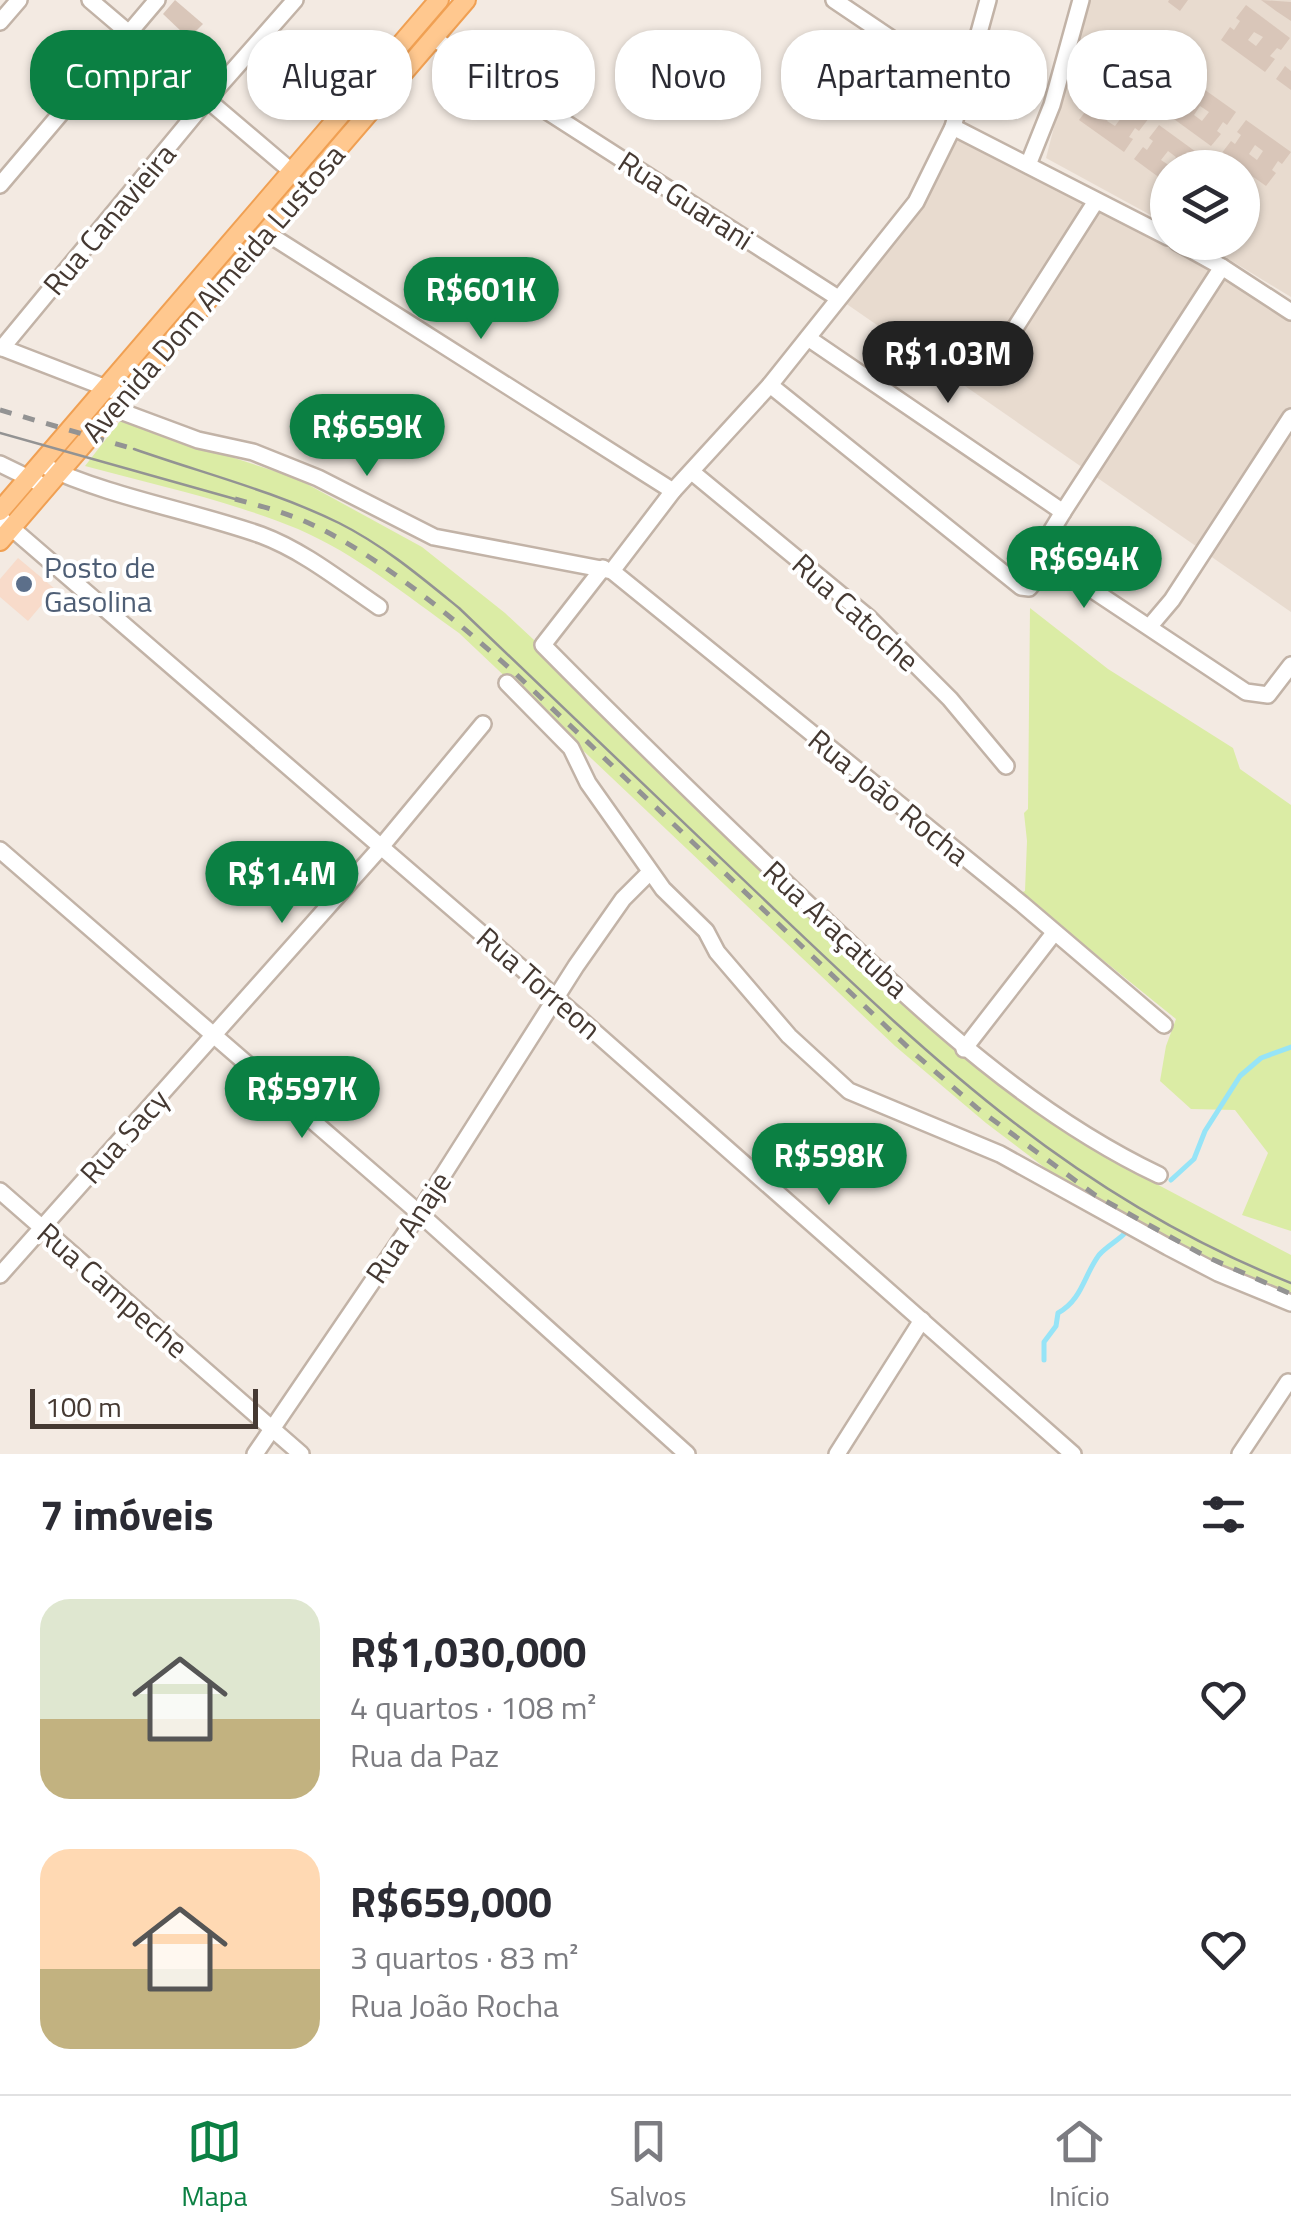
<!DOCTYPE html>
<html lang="pt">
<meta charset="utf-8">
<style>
body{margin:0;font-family:"Titillium Web",sans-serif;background:#f7f7f7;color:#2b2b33;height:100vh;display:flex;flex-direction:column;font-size:38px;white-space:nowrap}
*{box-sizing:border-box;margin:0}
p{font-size:32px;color:#7c7c81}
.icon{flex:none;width:55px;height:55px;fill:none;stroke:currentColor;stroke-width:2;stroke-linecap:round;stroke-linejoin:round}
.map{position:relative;height:1454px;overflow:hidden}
.panel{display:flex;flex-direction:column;background:#fff;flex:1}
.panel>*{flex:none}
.hud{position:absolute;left:30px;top:30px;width:1232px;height:90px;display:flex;gap:20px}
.buttons{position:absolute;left:1150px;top:150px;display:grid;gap:20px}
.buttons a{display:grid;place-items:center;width:110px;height:110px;border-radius:50%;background:#fff;box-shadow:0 2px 8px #0004;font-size:50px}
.scale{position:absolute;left:30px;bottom:25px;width:228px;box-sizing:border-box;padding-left:10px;border:5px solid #453932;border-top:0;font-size:28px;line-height:35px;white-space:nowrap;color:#453932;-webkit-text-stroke:8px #fff;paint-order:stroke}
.price{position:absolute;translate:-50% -85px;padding:0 22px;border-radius:35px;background:#0b8043;color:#fff;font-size:32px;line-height:65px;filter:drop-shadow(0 2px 5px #0008)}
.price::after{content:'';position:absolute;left:50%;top:60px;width:30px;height:22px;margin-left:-15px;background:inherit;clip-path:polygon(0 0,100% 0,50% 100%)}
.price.active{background:#222;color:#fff}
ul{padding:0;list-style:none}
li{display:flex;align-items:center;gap:30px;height:250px;padding:0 40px}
li span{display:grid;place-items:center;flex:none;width:280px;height:200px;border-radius:30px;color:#555}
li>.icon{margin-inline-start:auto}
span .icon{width:120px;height:120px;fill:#fffc;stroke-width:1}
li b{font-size:42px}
h2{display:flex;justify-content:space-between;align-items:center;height:120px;padding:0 40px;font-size:42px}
.tag{padding:0 35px;border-radius:40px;background:#fff;box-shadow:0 2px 8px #0004;font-size:35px;line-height:90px}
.tag.active{background:#0b8043;color:#fff}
.tabs{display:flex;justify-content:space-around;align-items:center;height:140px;border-top:2px solid #e1e1e2;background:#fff;font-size:28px;color:#7c7c81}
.tabs a{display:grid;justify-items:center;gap:5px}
.tabs .active{color:#0b8043}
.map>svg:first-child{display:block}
.residential{fill:#e8dbcf}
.commercial{fill:#f8dbca}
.green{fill:#dbeca5}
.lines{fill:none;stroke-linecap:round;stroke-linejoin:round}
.stream{stroke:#96e4f7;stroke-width:5}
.building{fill:#d9c6b9;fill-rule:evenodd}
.minor-casing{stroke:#c2b3a7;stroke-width:20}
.major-casing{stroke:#f0a053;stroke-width:22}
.minor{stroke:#fff;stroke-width:15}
.major{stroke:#ffc88f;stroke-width:18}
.tram{stroke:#939393;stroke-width:2.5}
.rail{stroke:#939393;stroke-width:5;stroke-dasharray:12 12;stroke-linecap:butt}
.service-dot{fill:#5c6f8a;stroke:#fff;stroke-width:4}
.labels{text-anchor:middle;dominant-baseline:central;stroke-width:8;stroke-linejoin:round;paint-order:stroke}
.street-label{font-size:30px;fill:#453932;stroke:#fff}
.service-label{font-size:30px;fill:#4e5e75;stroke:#fff;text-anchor:start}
</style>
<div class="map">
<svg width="1291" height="1454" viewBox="0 0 1291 1454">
<rect width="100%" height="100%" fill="#f3eae2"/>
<g class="residential">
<polygon points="1087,0 1291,0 1291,297 1202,243 1242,242 1242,168 1168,168 1167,224 1046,158"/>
<polygon points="953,127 1096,201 1291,312 1291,612 838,298 885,242"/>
</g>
<polygon class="commercial" points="18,558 55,589 28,621 0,597 0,579"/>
<g class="green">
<path d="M120 421 296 478 422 547 505 613 1042 1113 1147 1179 1291 1255V1301L1252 1285 1065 1183 986 1123 895 1046 459 633C407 596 356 554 298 529 230 501 156 485 85 466Z"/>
<polygon points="1030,608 1108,669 1233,748 1240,769 1291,805 1291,1231 1242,1215 1268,1153 1235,1110 1191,1109 1160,1081 1166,1046 1176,1019 1020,893 1025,891 1027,841 1024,813 1028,809"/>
</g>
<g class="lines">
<g class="stream">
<polyline points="1171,1180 1194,1159 1205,1131 1240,1076 1261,1058 1291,1047"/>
<path d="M1044 1360V1342L1056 1326 1058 1313C1082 1300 1084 1275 1099 1255 1106 1247 1117 1241 1124 1234"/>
</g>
</g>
<g class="building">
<polygon points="175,0 203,24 192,35 183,33 163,14"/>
<polygon points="1169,0 1188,0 1180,11 1168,2"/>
<polygon points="1261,0 1291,2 1291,21 1276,11"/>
<path d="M1246 5 1290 38 1281 50 1277 48 1270 56 1275 59 1265 72 1221 40 1230 27 1234 30 1240 21 1236 18ZM1254 32 1263 37 1256 46 1248 40Z"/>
<path d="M1137 41 1181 73 1172 86 1168 83 1162 91 1166 94 1156 107 1112 75 1121 62 1125 65 1132 57 1127 54ZM1146 67 1154 73 1148 81 1140 75Z"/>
<polygon points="1285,66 1291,71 1291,90 1276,79"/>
<path d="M1191 80 1236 112 1227 125 1223 122 1217 131 1221 134 1211 146 1167 114 1176 101 1180 104 1186 96 1182 93ZM1200 106 1209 112 1202 121 1194 115Z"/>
<path d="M1104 86 1149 118 1139 131 1135 128 1129 137 1133 139 1124 152 1079 120 1088 108 1092 110 1099 102 1094 99ZM1113 112 1121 118 1115 126 1107 121Z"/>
<path d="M1246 120 1291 152 1282 164 1278 161 1272 170 1276 173 1266 186 1221 154 1231 141 1235 144 1241 135 1237 132ZM1255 145 1263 151 1257 160 1249 154Z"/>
<path d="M1159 125 1203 157 1196 168H1168V184L1134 159 1143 147 1147 150 1153 141 1149 138ZM1168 151 1176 157 1170 166 1161 160Z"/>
<polygon points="1242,186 1258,197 1249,210 1245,207 1242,210"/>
</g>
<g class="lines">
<g class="minor-casing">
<g id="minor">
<polyline points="90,0 290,170"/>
<polyline points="834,0 963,87"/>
<polyline points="0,22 19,0"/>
<polyline points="433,38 838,298"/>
<polyline points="953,127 1168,237"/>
<polyline points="1028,165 1052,105 1081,0"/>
<polyline points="0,185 157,0"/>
<polyline points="265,232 673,491"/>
<polyline points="1177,242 1222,267 1291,312"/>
<polyline points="808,338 1063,512"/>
<polyline points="0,347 114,391"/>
<polyline points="2,348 207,100 295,0"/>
<polyline points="987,372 1096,201"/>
<polyline points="770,385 1021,587 1029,588 1035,581 1049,535 1063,512 1222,267"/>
<polyline points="112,408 198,440 253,452 318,478 434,537 612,571 1022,904 1164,1025"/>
<polyline points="0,464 37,482"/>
<path d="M42 465C112 498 190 510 261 535 304 551 342 582 379 607"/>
<polyline points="692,472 869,618 950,699 1006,766"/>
<polyline points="0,518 555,997 1073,1454"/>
<polyline points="1043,557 1246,692 1268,695 1291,665"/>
<path d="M603 568 543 645C636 739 731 831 827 922 929 1018 1031 1114 1159 1175"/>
<polyline points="612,571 673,491 770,385 916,202 953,127 988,0"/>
<polyline points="1150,626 1172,600 1291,417"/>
<polyline points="507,683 571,748 588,783 663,889 706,931 717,952 789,1036 849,1091 1000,1154 1168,1247 1218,1273 1291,1303"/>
<polyline points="0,850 419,1213 687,1454"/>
<polyline points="964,1049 1054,933"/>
<polyline points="0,1191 301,1454"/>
<polyline points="0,1275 381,847 483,724"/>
<polyline points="255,1454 419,1213 576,966 623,899 650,872"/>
<polyline points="837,1454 922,1320"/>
<polyline points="1240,1454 1288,1382"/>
</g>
</g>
<g class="major-casing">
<g id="major">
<polyline points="0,511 439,0"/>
<polyline points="0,541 466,0"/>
</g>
</g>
<use href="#minor" class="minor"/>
<use href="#major" class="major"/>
<g class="tram">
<polyline points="0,433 235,499"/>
<path d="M134 449C202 473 274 491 339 523 383 545 421 577 459 608 564 708 668 808 772 907 936 1063 1077 1198 1291 1283"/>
</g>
<g class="rail">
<polyline points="0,410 134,449"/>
<path d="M235 499C257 505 280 511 302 520 376 552 456 620 516 674L915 1054 977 1108 1095 1195 1205 1256 1291 1294"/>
</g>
</g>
<circle class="service-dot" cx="24" cy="584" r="10"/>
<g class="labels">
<g class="street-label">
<text transform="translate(686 200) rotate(33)">Rua Guarani</text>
<text transform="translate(109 219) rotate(-50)">Rua Canavieira</text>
<text transform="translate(213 293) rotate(-49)">Avenida Dom Almeida Lustosa</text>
<text transform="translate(856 612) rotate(42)">Rua Catoche</text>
<text transform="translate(889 797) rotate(39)">Rua João Rocha</text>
<text transform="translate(836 929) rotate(43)">Rua Araçatuba</text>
<text transform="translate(539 983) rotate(41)">Rua Torreon</text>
<text transform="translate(124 1136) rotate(-48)">Rua Sacy</text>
<text transform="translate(408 1227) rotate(-56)">Rua Anaje</text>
<text transform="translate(113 1290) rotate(41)">Rua Campeche</text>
</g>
<g class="service-label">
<text x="44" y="567">Posto de<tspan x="44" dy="34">Gasolina</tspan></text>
</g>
</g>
</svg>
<div class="buttons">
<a><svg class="icon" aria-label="layers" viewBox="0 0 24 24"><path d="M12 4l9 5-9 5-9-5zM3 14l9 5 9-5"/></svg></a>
</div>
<div class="scale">100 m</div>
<b class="price" style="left:481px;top:342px">R$601K</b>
<b class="price active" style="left:948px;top:406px">R$1.03M</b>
<b class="price" style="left:367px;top:479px">R$659K</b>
<b class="price" style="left:1084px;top:611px">R$694K</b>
<b class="price" style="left:282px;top:926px">R$1.4M</b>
<b class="price" style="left:302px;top:1141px">R$597K</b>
<b class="price" style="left:829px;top:1208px">R$598K</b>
<div class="hud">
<a class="tag active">Comprar</a>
<a class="tag">Alugar</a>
<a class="tag">Filtros</a>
<a class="tag">Novo</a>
<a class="tag">Apartamento</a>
<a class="tag">Casa</a>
</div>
</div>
<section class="panel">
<h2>7 imóveis<svg class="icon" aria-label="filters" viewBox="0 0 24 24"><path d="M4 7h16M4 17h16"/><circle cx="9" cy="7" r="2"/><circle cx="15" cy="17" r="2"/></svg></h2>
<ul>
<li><span style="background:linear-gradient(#dfe7d0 60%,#c2b280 0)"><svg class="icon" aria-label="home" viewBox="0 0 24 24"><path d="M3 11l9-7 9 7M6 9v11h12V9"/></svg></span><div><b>R$1,030,000</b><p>4 quartos · 108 m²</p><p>Rua da Paz</p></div><svg class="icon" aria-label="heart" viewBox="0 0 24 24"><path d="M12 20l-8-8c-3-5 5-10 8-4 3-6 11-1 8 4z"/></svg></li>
<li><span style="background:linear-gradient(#ffd9b3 60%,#c2b280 0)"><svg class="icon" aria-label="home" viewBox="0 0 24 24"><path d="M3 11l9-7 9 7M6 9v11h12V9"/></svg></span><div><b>R$659,000</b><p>3 quartos · 83 m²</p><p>Rua João Rocha</p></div><svg class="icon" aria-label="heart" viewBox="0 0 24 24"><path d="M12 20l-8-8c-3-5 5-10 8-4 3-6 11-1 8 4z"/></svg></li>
</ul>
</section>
<nav class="tabs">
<a class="active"><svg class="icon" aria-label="map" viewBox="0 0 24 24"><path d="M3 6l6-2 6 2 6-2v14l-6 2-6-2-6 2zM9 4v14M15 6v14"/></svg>Mapa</a>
<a><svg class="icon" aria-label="saved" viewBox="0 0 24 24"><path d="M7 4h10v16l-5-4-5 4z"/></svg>Salvos</a>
<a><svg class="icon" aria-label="home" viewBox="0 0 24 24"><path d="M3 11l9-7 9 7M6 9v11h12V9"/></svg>Início</a>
</nav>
